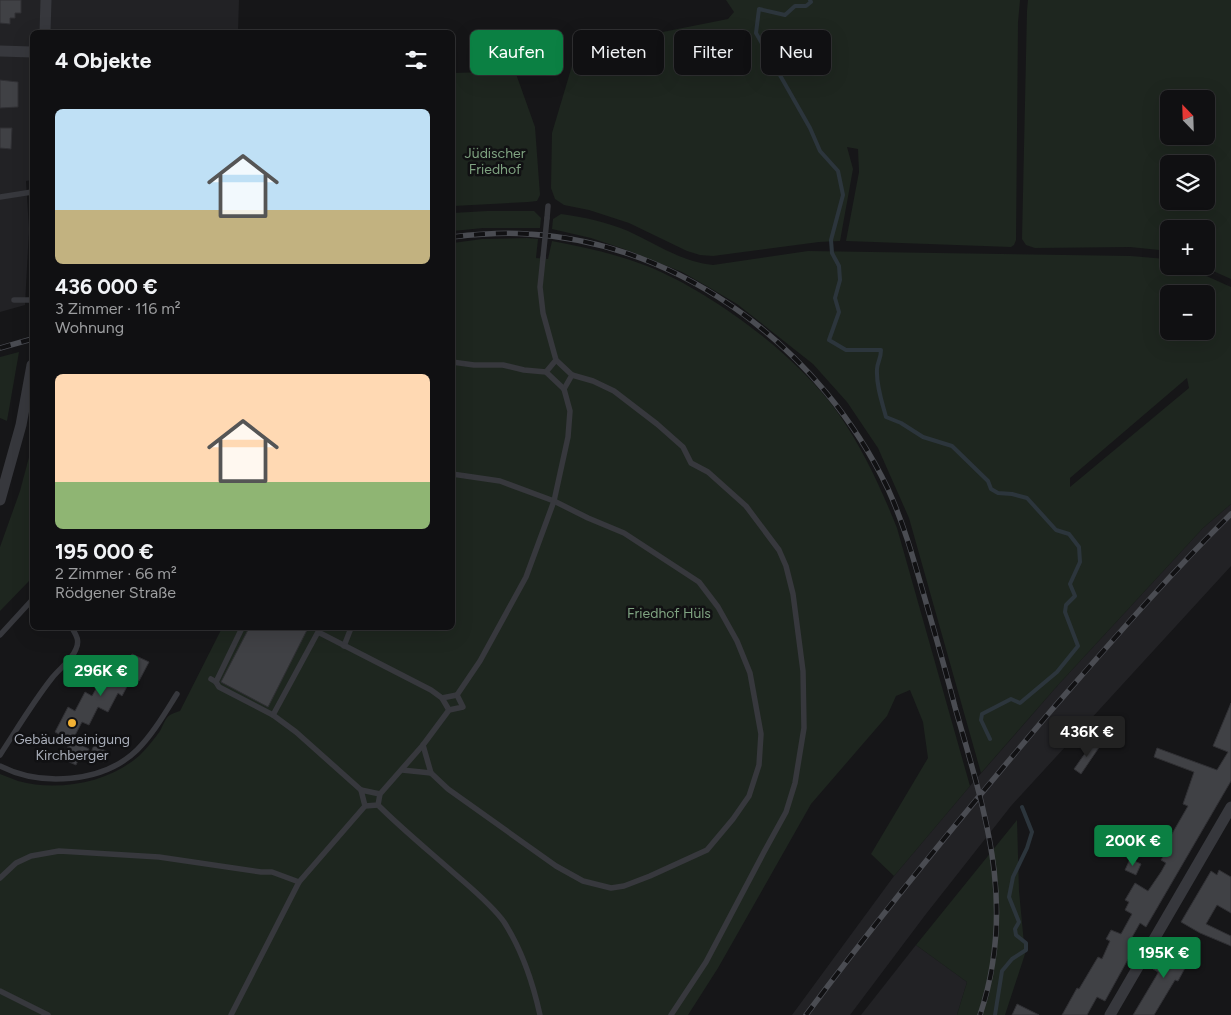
<!DOCTYPE html>
<html lang="de">
<meta charset="utf-8">
<style>
body{margin:0;font-family:Figtree,sans-serif;background:#19191b;color:#f1f3f6;height:100vh;display:flex;flex-direction:column;font-size:19px;white-space:nowrap}
*{box-sizing:border-box;margin:0}
p{font-size:16px;color:#9c9d9f}
.icon{flex:none;width:28px;height:28px;fill:none;stroke:currentColor;stroke-width:2;stroke-linecap:round;stroke-linejoin:round}
.map{position:relative;flex:1;overflow:hidden}
.sheet{position:absolute;left:30px;top:30px;width:425px;height:600px;display:flex;flex-direction:column;background:#101012;border-radius:8px;box-shadow:0 5px 20px #0002,0 0 0 1px #303032}
.sheet>*{flex:none}
.top-card{position:absolute;left:470px;top:30px;width:475px;height:45px;display:flex;gap:10px}
.needle{width:32px;rotate:337deg}
.buttons{position:absolute;left:1160px;top:90px;display:grid;gap:10px}
.buttons a{display:grid;place-items:center;width:55px;height:55px;border-radius:8px;background:#101012;box-shadow:0 5px 20px #0002,0 0 0 1px #303032;font-size:25px}
.price{position:absolute;translate:-50% -42px;padding:0 11px;border-radius:5px;background:#0b8043;color:#fff;font-size:16px;line-height:32px;filter:drop-shadow(0 1px 2px #0008)}
.price::after{content:'';position:absolute;left:50%;top:30px;width:15px;height:11px;margin-left:-8px;background:inherit;clip-path:polygon(0 0,100% 0,50% 100%)}
.price.active{background:#222;color:#fff}
ul{padding:0;list-style:none}
li{display:grid;align-content:center;gap:10px;height:265px;padding:0 25px}
li span{display:grid;place-items:center;height:155px;border-radius:8px;color:#555}
li>.icon{margin-inline-start:auto}
span .icon{width:90px;height:90px;fill:#fffc;stroke-width:1}
li b{font-size:21px}
h2{display:flex;justify-content:space-between;align-items:center;height:60px;padding:0 25px;font-size:21px}
.pill{padding:0 18px;border-radius:8px;background:#101012;box-shadow:0 5px 20px #0002,0 0 0 1px #303032;font-size:18px;line-height:45px}
.pill.active{background:#0b8043;color:#fff}
.map>svg:first-child{display:block}
.built{fill:#222225}
.green{fill:#1e261f;fill-rule:evenodd}
.lines{fill:none;stroke-linecap:round;stroke-linejoin:round}
.stream{stroke:#2c353c;stroke-width:4}
.building{fill:#404145;stroke:#303034}
.service{stroke:#37383d;stroke-width:5.5}
.minor{stroke:#37383d;stroke-width:11}
.rail-casing{stroke:#4a4c52;stroke-width:5.5}
.rail{stroke:#111113;stroke-width:4;stroke-dasharray:11;stroke-linecap:butt}
.service-bridge{stroke:#37383d;stroke-width:5.5}
.poi-dot{fill:#f2b134;stroke:#111113;stroke-width:2}
.labels{text-anchor:middle;dominant-baseline:central;stroke-width:5;stroke-linejoin:round;paint-order:stroke}
.park-label{font-size:14px;fill:#7fa381;stroke:#111113}
.poi-label{font-size:14px;fill:#a8adb8;stroke:#111113}
</style>
<div class="map">
<svg width="1231" height="1015" viewBox="0 0 1231 1015">
<rect width="100%" height="100%" fill="#161618"/>
<g class="built">
<polygon points="0,0 239,0 238,32 32,32 32,180 26,181 29,229 25,305 0,312"/>
<polygon points="1231,504 1231,566 1011,806 926,914 850,1015 792,1015 894,876 970,786 1058,685 1203,528"/>
<polygon points="916,945 967,982 957,1015 861,1015"/>
</g>
<g class="green">
<polygon points="726,0 1020,0 1018,22 1016,240 1014,245 1011,247 846,241 859,172 858,149 847,147 853,169 840,241 819,242 713,256 700,255 687,251 629,223 589,210 564,205 555,199 551,188 552,133 577,49 728,19 734,12"/>
<path d="M1028 0H1231V279L1202 266H1206V229H1169V251L1130 247 1035 248 1026 245 1022 239 1027 11ZM1169 99H1206V136H1169ZM1169 164H1206V201H1169Z"/>
<polygon points="515,71 535,127 540,195 537,201 528,202 453,206 453,73"/>
<polygon points="487,211 534,211 541,218 540,228 483,228 453,231 453,213"/>
<path d="M561 214C584 217 606 222 628 231 656 244 682 262 713 265L808 251 1131 256 1166 259 1169 260V266H1184L1231 287V504L1203 528 1058 685 981 773 909 518 878 448 847 402 813 364 737 304 710 288 682 272 624 249 591 238 552 229 553 219ZM1169 294H1206V331H1169ZM1187 378 1189 388 1070 487V478Z"/>
<path d="M527 238 538 239 536 258 548 259 552 241C584 247 616 254 647 266 712 292 798 356 838 413 863 449 881 488 897 528L970 786 894 876 871 854 928 758 923 722 910 690 896 696 887 716 811 804 718 968 688 1015H0V774C6 776 12 779 18 781 58 792 109 783 140 755 147 748 154 739 160 731 163 726 165 718 170 715 173 713 177 712 180 711L222 628H452L453 243 482 239Z"/>
<polygon points="19,352 7,421 0,418 0,357"/>
<polygon points="32,446 32,585 29,581 0,611 0,547 20,491"/>
<polygon points="1017,820 1019,891 1025,954 1005,1015 957,1015 967,982 916,945"/>
</g>
<g class="lines">
<g class="stream">
<path d="M810 0 811 2 806 6H795L785 15 759 9 756 33 810 128 820 151 838 171 843 195 831 240 832 253 839 266 840 280 835 298 839 312 829 340 846 350H881C881 359 877 363 877 369 876 385 882 402 886 417L901 423 923 437 952 446 988 481 991 489 998 493 1012 494 1027 498 1056 530 1069 534 1079 547 1080 562 1070 584 1075 596 1066 605 1065 612 1078 646 1057 672 1020 703 1011 699 982 714 981 720 990 739"/>
<polyline points="995,1015 1002,971 1012,959 1026,950 1026,943 1016,935 1015,929 1019,922 1009,897 1013,877 1027,848 1032,832 1022,807"/>
</g>
</g>
<g class="building">
<polygon points="0,0 21,0 21,13 15,13 15,18 10,18 10,24 0,23"/>
<polygon points="0,80 18,82 18,107 0,108"/>
<polygon points="0,128 12,128 11,149 0,148"/>
<polygon points="249,628 308,628 268,707 221,682"/>
<polygon points="132,654 149,662 139,681 132,677 122,696 118,693 108,712 98,707 89,725 82,722 72,741 55,732 68,707 75,711 85,692 92,696 102,678 108,681 118,663 126,666"/>
<polygon points="1231,703 1231,781 1146,927 1140,923 1131,939 1137,943 1105,1001 1097,997 1087,1015 1062,1015 1077,988 1079,989 1098,957 1102,959 1110,941 1106,939 1111,930 1121,934 1132,914 1125,910 1129,902 1125,900 1135,883 1148,891 1161,872 1166,863 1161,860 1164,855 1161,853 1188,806 1183,804 1194,772 1154,757 1157,748 1217,770 1228,752 1213,746"/>
<polygon points="71,740 89,749 85,758 80,756 76,765 62,759"/>
<polygon points="1093,742 1100,746 1081,774 1074,769"/>
<polygon points="94,745 108,752 104,762 90,755"/>
<polygon points="1130,859 1141,864 1136,875 1125,870"/>
<polygon points="1219,870 1231,877 1231,913 1217,905 1206,924 1231,936 1231,946 1200,933 1181,922 1211,871 1217,875"/>
<polygon points="1169,944 1192,955 1178,981 1175,980 1154,1015 1133,1015 1158,973 1158,972 1153,969"/>
<polygon points="1017,1004 1039,1015 1012,1015"/>
</g>
<g class="lines">
<g class="service">
<polyline points="0,197 32,192"/>
<polyline points="547,218 548,206"/>
<polyline points="543,258 540,287 543,313 556,360 572,375 564,389"/>
<polyline points="14,300 32,300"/>
<polyline points="546,372 556,360"/>
<polyline points="572,375 593,381 614,391 657,424 683,447 691,463 708,472 746,506 779,550 786,566 793,594 803,671 804,728 795,783 786,812 764,852 706,962 671,1015"/>
<polyline points="0,635 32,600"/>
<polyline points="344,646 351,628"/>
<polyline points="211,679 216,682 219,687 273,715 296,732 361,790"/>
<polyline points="216,682 242,628"/>
<polyline points="442,698 457,695"/>
<polyline points="273,715 318,632 431,690 442,698 449,710"/>
<polyline points="423,745 431,773 448,789 556,866 583,881 611,888 624,886 650,876 707,850 733,819 749,796 759,765 761,734 750,673 737,641 718,607 699,582 624,533 588,518 554,501 500,481 452,474"/>
<path d="M0 755C17 729 33 702 52 678 59 669 72 660 76 649 80 640 76 635 72 628"/>
<path d="M0 766C41 787 103 783 137 750 153 734 165 713 177 694"/>
<polyline points="402,770 431,773"/>
<path d="M378 805C402 829 429 851 455 874 471 888 492 905 504 922 522 950 533 983 540 1015"/>
<polyline points="365,806 361,790 380,794"/>
<polyline points="0,878 16,863 31,856 59,851 159,857 261,872 272,872 299,882"/>
<polyline points="0,991 48,1015"/>
<polyline points="231,1015 299,882 365,806 378,805 380,794 423,745 449,710 463,707 457,695 480,661 526,577 554,501 568,437 570,411 564,389 546,372 524,370 503,365 474,365 452,362"/>
</g>
<g class="minor">
<polyline points="45,32 46,0"/>
<polyline points="0,51 32,52"/>
<polyline points="0,500 21,425 32,365"/>
<polyline points="1110,1015 1231,807"/>
</g>
<g class="rail-casing">
<g id="rail">
<path d="M452 237C478 234 503 232 528 234 684 243 822 351 888 489 903 522 913 557 923 592 934 630 945 668 955 707 985 813 1017 904 980 1015"/>
<polyline points="0,348 32,339"/>
<path d="M806 1015C885 909 969 807 1055 706 1112 641 1169 575 1231 514"/>
</g>
</g>
<use href="#rail" class="rail"/>
<polyline class="service-bridge" points="543,258 547,218"/>
</g>
<circle class="poi-dot" cx="72" cy="723" r="5"/>
<g class="labels">
<g class="park-label">
<text x="495" y="153">Jüdischer<tspan x="495" dy="16">Friedhof</tspan></text>
<text x="669" y="613">Friedhof Hüls</text>
</g>
<g class="poi-label">
<text x="72" y="739">Gebäudereinigung<tspan x="72" dy="16">Kirchberger</tspan></text>
</g>
</g>
</svg>
<div class="buttons">
<a><svg class="needle" viewBox="-14 -14 28 28"><path d="M0-13l5 13h-10z" fill="#e53935"/><path d="M0 13l5-13h-10z" fill="#9c9d9f"/></svg></a>
<a><svg class="icon" aria-label="layers" viewBox="0 0 24 24"><path d="M12 4l9 5-9 5-9-5zM3 14l9 5 9-5"/></svg></a>
<a>+</a>
<a>−</a>
</div>
<b class="price" style="left:101px;top:697px">296K €</b>
<b class="price active" style="left:1087px;top:758px">436K €</b>
<b class="price" style="left:1133px;top:867px">200K €</b>
<b class="price" style="left:1164px;top:979px">195K €</b>
<div class="top-card">
<a class="pill active">Kaufen</a>
<a class="pill">Mieten</a>
<a class="pill">Filter</a>
<a class="pill">Neu</a>
</div>
<section class="sheet">
<h2>4 Objekte<svg class="icon" aria-label="filters" viewBox="0 0 24 24"><path d="M4 7h16M4 17h16"/><circle cx="9" cy="7" r="2"/><circle cx="15" cy="17" r="2"/></svg></h2>
<ul>
<li><span style="background:linear-gradient(#bfe0f5 65%,#c2b280 0)"><svg class="icon" aria-label="home" viewBox="0 0 24 24"><path d="M3 11l9-7 9 7M6 9v11h12V9"/></svg></span><div><b>436 000 €</b><p>3 Zimmer · 116 m²</p><p>Wohnung</p></div></li>
<li><span style="background:linear-gradient(#ffd9b3 70%,#8fb573 0)"><svg class="icon" aria-label="home" viewBox="0 0 24 24"><path d="M3 11l9-7 9 7M6 9v11h12V9"/></svg></span><div><b>195 000 €</b><p>2 Zimmer · 66 m²</p><p>Rödgener Straße</p></div></li>
</ul>
</section>
</div>
